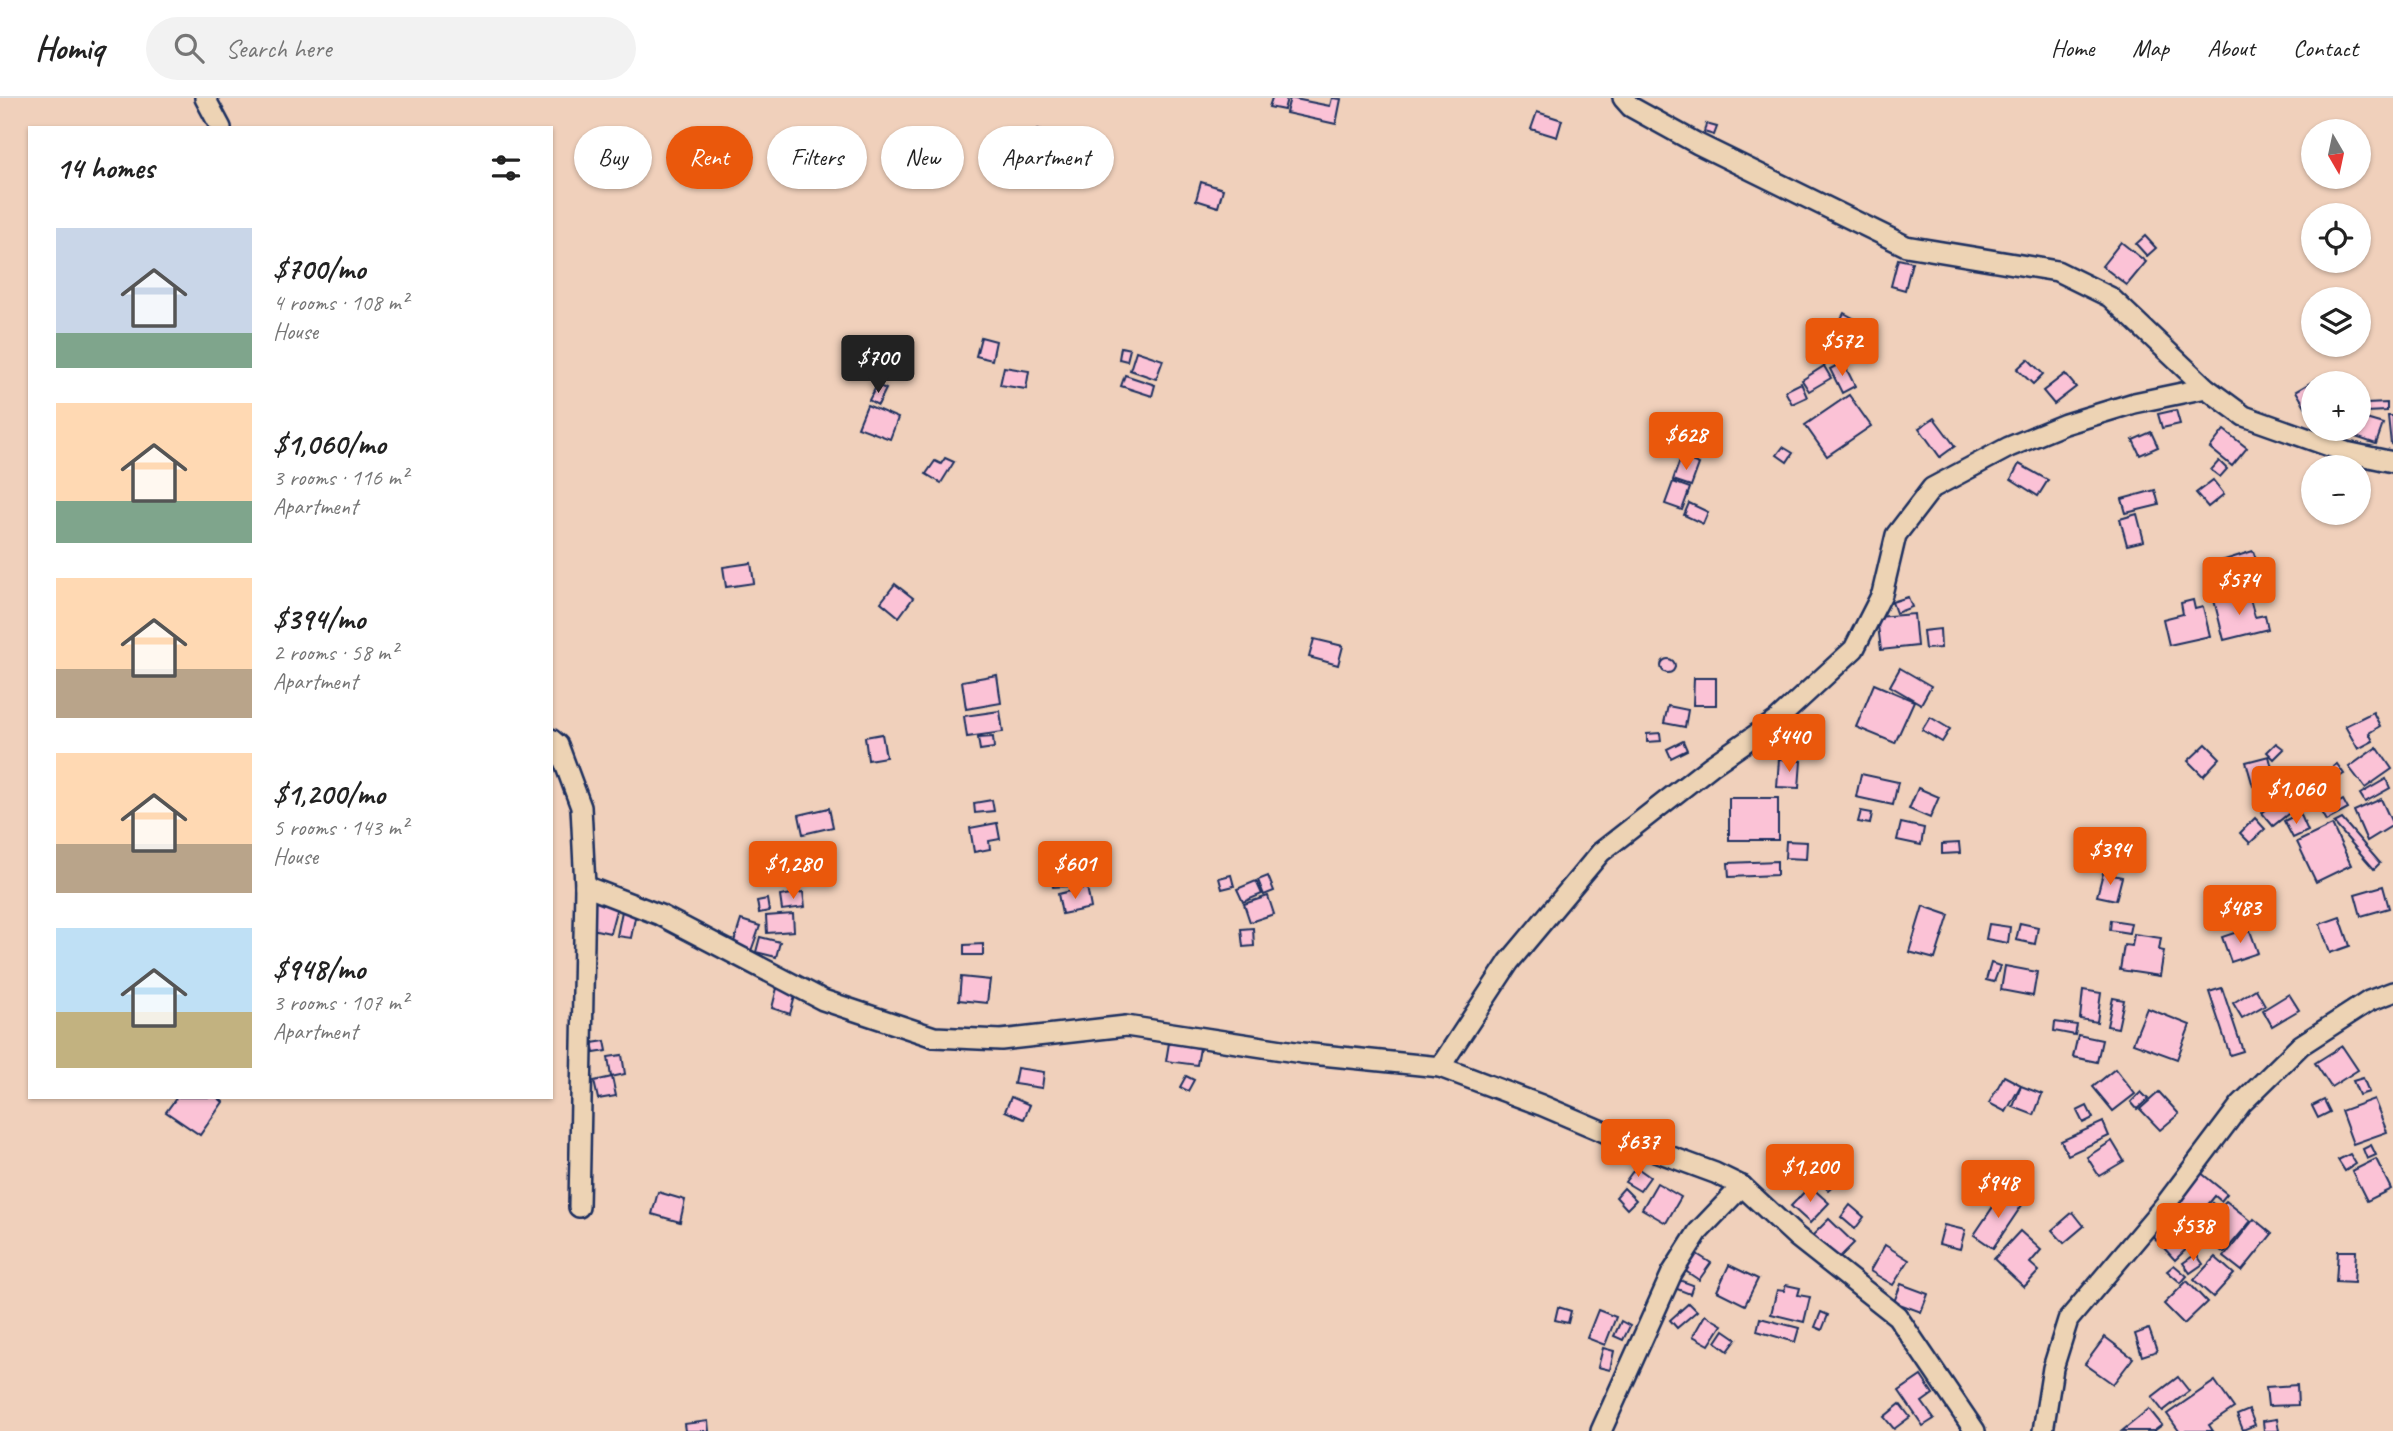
<!DOCTYPE html>
<meta charset="utf-8">
<style>
body{margin:0;font-family:Caveat,sans-serif;background:#f2f2f2;color:#222;height:100vh;display:flex;flex-direction:column;font-size:26px;white-space:nowrap}
*{box-sizing:border-box;margin:0}
p{font-size:23px;color:#767676}
.icon{flex:none;width:38px;height:38px;fill:none;stroke:currentColor;stroke-width:2;stroke-linecap:round;stroke-linejoin:round}
.map{position:relative;flex:1;overflow:hidden}
.panel{position:absolute;left:28px;top:28px;width:525px;height:973px;display:flex;flex-direction:column;background:#fff;border-radius:0px;box-shadow:0 2px 5px #0004}
.panel>*{flex:none}
.guide{position:absolute;left:574px;top:28px;width:665px;height:63px;display:flex;gap:14px}
.needle{width:46px;rotate:171deg}
.fabs{position:absolute;left:2301px;top:21px;display:grid;gap:14px}
.fabs a{display:grid;place-items:center;width:70px;height:70px;border-radius:50%;background:#fff;box-shadow:0 2px 5px #0004;font-size:35px}
.price{position:absolute;translate:-50% -60px;padding:0 16px;border-radius:7px;background:#ea580c;color:#fff;font-size:23px;line-height:46px;filter:drop-shadow(0 2px 4px #0008)}
.price::after{content:'';position:absolute;left:50%;top:42px;width:21px;height:16px;margin-left:-10px;background:inherit;clip-path:polygon(0 0,100% 0,50% 100%)}
.price.selected{background:#222;color:#fff}
ul{padding:0;list-style:none}
li{display:flex;align-items:center;gap:21px;height:175px;padding:0 28px}
li span{display:grid;place-items:center;flex:none;width:196px;height:140px;border-radius:0px;color:#555}
li>.icon{margin-inline-start:auto}
span .icon{width:84px;height:84px;fill:#fffc;stroke-width:1}
li b{font-size:30px}
h2{display:flex;justify-content:space-between;align-items:center;height:84px;padding:0 28px;font-size:30px}
.tag{padding:0 24px;border-radius:32px;background:#fff;box-shadow:0 2px 5px #0004;font-size:24px;line-height:63px}
.tag.selected{background:#ea580c;color:#fff}
header{display:flex;align-items:center;gap:42px;box-sizing:border-box;height:98px;padding:0 35px;background:#fff;border-bottom:2px solid #e0e0e0}
header strong{font-size:33px}
nav{display:flex;gap:38px;margin-inline-start:auto;font-size:24px}
.search{width:490px;height:63px;background:#f2f2f2;display:flex;align-items:center;gap:18px;box-sizing:border-box;padding:0 24px;border-radius:38px;color:#767676;font-size:26px}
.map>svg:first-child{display:block}
.building{fill:#fbc2d6;stroke:#1b2f5e;stroke-width:2}
.lines{fill:none;stroke-linecap:round;stroke-linejoin:round}
.street-casing{stroke:#1b2f5e;stroke-width:24}
.street{stroke:#edd3b4;stroke-width:19}
</style>
<header>
<strong>Homiq</strong>
<div class="search"><svg class="icon" aria-label="search" viewBox="0 0 24 24"><circle cx="10" cy="10" r="6"/><path d="M15 15l6 6"/></svg>Search here</div>
<nav><a>Home</a><a>Map</a><a>About</a><a>Contact</a></nav>
</header>
<div class="map">
<svg width="2393" height="1333" viewBox="0 0 2393 1333">
<rect width="100%" height="100%" fill="#f0d0bb"/>
<filter id="ink" filterUnits="userSpaceOnUse"><feTurbulence type="fractalNoise" baseFrequency=".0143" numOctaves="2"/><feDisplacementMap in="SourceGraphic" scale="14" xChannelSelector="R" yChannelSelector="G"/><feConvolveMatrix kernelMatrix="1 2 1 2 8 2 1 2 1" color-interpolation-filters="sRGB"/></filter>
<g filter="url(#ink)">
<g class="building">
<polygon points="1272,0 1287,0 1284,12 1269,9"/>
<polygon points="1290,0 1330,8 1332,0 1341,1 1336,26 1286,15"/>
<polygon points="1537,14 1562,22 1557,39 1531,31"/>
<polygon points="1706,26 1717,29 1714,37 1704,34"/>
<polygon points="1037,32 1062,36 1059,52 1046,49 1047,44 1035,42"/>
<polygon points="1027,57 1040,58 1039,72 1026,72"/>
<polygon points="1201,84 1223,91 1218,109 1196,102"/>
<polygon points="2145,138 2156,150 2147,158 2136,146"/>
<polygon points="2121,144 2146,164 2127,187 2102,168"/>
<polygon points="1898,161 1912,164 1905,192 1891,188"/>
<polygon points="1844,215 1862,225 1853,241 1835,232"/>
<polygon points="981,239 996,243 992,262 976,258"/>
<polygon points="1121,249 1130,251 1127,263 1119,261"/>
<polygon points="1136,253 1163,262 1156,281 1130,272"/>
<polygon points="2028,261 2043,276 2033,286 2017,271"/>
<polygon points="1843,264 1855,288 1842,295 1830,271"/>
<polygon points="1824,268 1831,280 1809,293 1802,282"/>
<polygon points="1004,269 1029,273 1026,291 1000,287"/>
<polygon points="2065,276 2076,289 2054,306 2043,293"/>
<polygon points="1125,277 1155,287 1152,298 1121,288"/>
<polygon points="2317,281 2319,285 2314,285 2314,306 2306,310 2296,293"/>
<polygon points="1801,285 1807,299 1792,306 1785,293"/>
<polygon points="877,287 886,291 878,307 869,302"/>
<polygon points="1849,297 1871,328 1827,358 1805,327"/>
<polygon points="2387,305 2387,313 2366,314 2366,306"/>
<polygon points="867,307 898,320 890,341 858,329"/>
<polygon points="2176,312 2180,326 2162,330 2158,316"/>
<polygon points="2388,318 2393,318 2393,345 2391,346"/>
<polygon points="2359,319 2383,326 2376,346 2353,338 2355,331 2359,331"/>
<polygon points="1934,320 1955,348 1940,359 1919,330"/>
<polygon points="2224,332 2247,350 2232,368 2210,350"/>
<polygon points="2151,334 2158,349 2140,357 2133,342"/>
<polygon points="1783,349 1793,355 1787,364 1777,357"/>
<polygon points="1681,359 1699,366 1691,388 1673,382"/>
<polygon points="945,360 954,364 941,385 926,376 935,363 941,366"/>
<polygon points="2219,363 2227,371 2220,379 2211,372"/>
<polygon points="2019,366 2048,382 2038,398 2011,381"/>
<polygon points="2213,382 2224,396 2208,409 2196,395"/>
<polygon points="1673,384 1690,390 1682,412 1665,406"/>
<polygon points="2155,392 2159,407 2126,415 2122,401"/>
<polygon points="1689,405 1708,414 1703,426 1684,417"/>
<polygon points="2137,416 2144,443 2127,447 2120,421"/>
<polygon points="2253,453 2260,473 2218,486 2212,466"/>
<polygon points="751,465 754,485 726,489 723,469"/>
<polygon points="895,486 913,500 899,519 881,504"/>
<polygon points="2248,494 2255,519 2265,517 2268,531 2224,542 2214,502"/>
<polygon points="1908,499 1912,509 1896,515 1892,504"/>
<polygon points="2193,502 2195,511 2203,509 2210,538 2169,547 2163,521 2183,516 2181,505"/>
<polygon points="1914,516 1917,548 1881,552 1877,519"/>
<polygon points="1940,531 1941,550 1925,551 1923,533"/>
<polygon points="1314,541 1343,548 1338,567 1309,559"/>
<circle cx="1668" cy="568" r="7"/>
<polygon points="1900,570 1931,588 1921,606 1890,588"/>
<polygon points="997,577 1001,605 966,611 962,583"/>
<polygon points="1694,580 1716,580 1716,607 1693,607"/>
<polygon points="1874,586 1914,603 1895,645 1856,629"/>
<polygon points="1668,608 1688,612 1685,629 1664,625"/>
<polygon points="1000,613 1003,634 967,639 964,618"/>
<polygon points="2373,614 2380,628 2369,635 2373,643 2358,651 2345,628"/>
<polygon points="1930,619 1950,631 1942,644 1922,632"/>
<polygon points="1660,635 1661,643 1647,644 1647,636"/>
<polygon points="882,636 886,659 868,662 865,639"/>
<polygon points="993,639 994,650 980,652 978,640"/>
<polygon points="1683,643 1687,652 1671,660 1667,651"/>
<polygon points="2276,645 2284,651 2274,661 2267,654"/>
<polygon points="2206,646 2220,660 2203,678 2188,663"/>
<polygon points="2377,649 2392,671 2365,690 2349,669"/>
<polygon points="2269,658 2275,682 2253,688 2246,664"/>
<polygon points="1779,661 1801,663 1799,690 1777,689"/>
<polygon points="2337,666 2344,676 2331,684 2324,675"/>
<polygon points="2315,671 2339,699 2329,707 2306,680"/>
<polygon points="1861,676 1898,684 1893,707 1856,699"/>
<polygon points="2386,681 2390,690 2365,704 2360,696"/>
<polygon points="2297,686 2308,700 2273,728 2262,715"/>
<polygon points="1918,690 1939,699 1930,720 1909,711"/>
<rect x="1729" y="700" width="49" height="42"/>
<polygon points="2381,701 2393,727 2367,743 2354,713"/>
<polygon points="992,702 994,713 975,715 974,705"/>
<polygon points="2343,702 2348,711 2326,723 2321,714"/>
<polygon points="829,710 833,729 803,736 799,717"/>
<polygon points="1861,713 1872,715 1870,726 1858,724"/>
<polygon points="2300,715 2308,733 2293,740 2284,723"/>
<polygon points="2255,720 2265,731 2250,745 2240,735"/>
<polygon points="2342,721 2380,765 2374,771 2334,725"/>
<polygon points="997,725 1000,741 989,743 990,751 974,754 970,730"/>
<polygon points="1901,725 1924,730 1921,747 1897,742"/>
<polygon points="2332,727 2351,767 2316,784 2297,744"/>
<polygon points="1786,743 1807,744 1806,761 1785,760"/>
<polygon points="1959,745 1960,755 1942,756 1942,746"/>
<polygon points="1086,750 1095,769 1083,774 1074,756"/>
<polygon points="1777,763 1777,777 1729,779 1728,765"/>
<polygon points="1067,773 1068,788 1053,789 1051,774"/>
<polygon points="2103,775 2122,779 2116,802 2097,798"/>
<polygon points="1231,777 1234,788 1222,791 1219,780"/>
<polygon points="1268,778 1274,793 1264,797 1258,782"/>
<polygon points="1256,783 1262,796 1243,804 1237,791"/>
<polygon points="2383,788 2389,810 2361,818 2355,796"/>
<polygon points="1087,789 1091,810 1062,816 1058,796"/>
<polygon points="803,794 805,809 782,812 780,798"/>
<polygon points="1268,798 1274,816 1250,824 1244,806"/>
<polygon points="595,799 618,805 610,835 587,830"/>
<polygon points="767,801 769,813 759,815 757,803"/>
<polygon points="623,808 637,810 631,840 617,838"/>
<polygon points="1923,808 1949,817 1935,861 1909,854"/>
<polygon points="793,816 794,833 767,835 766,818"/>
<polygon points="2340,819 2350,848 2330,855 2320,826"/>
<polygon points="741,822 760,828 751,853 733,847"/>
<polygon points="2111,822 2131,825 2129,835 2110,832"/>
<polygon points="2020,825 2038,829 2035,846 2016,842"/>
<polygon points="1989,826 2010,829 2008,845 1986,841"/>
<polygon points="1253,830 1254,848 1243,849 1241,831"/>
<polygon points="2249,830 2258,855 2231,864 2222,839"/>
<polygon points="2134,836 2161,840 2159,852 2164,853 2160,878 2120,872 2124,847 2132,848"/>
<polygon points="760,839 780,844 776,859 756,854"/>
<polygon points="983,846 983,857 964,857 964,847"/>
<polygon points="1991,865 2000,868 1994,884 1986,882"/>
<polygon points="2005,868 2037,874 2033,898 2001,892"/>
<polygon points="961,879 990,882 987,905 959,902"/>
<polygon points="777,890 796,895 790,916 772,910"/>
<polygon points="2222,890 2243,953 2230,957 2209,894"/>
<polygon points="2256,891 2265,907 2242,920 2233,905"/>
<polygon points="2083,892 2101,895 2097,924 2080,921"/>
<polygon points="2289,896 2299,912 2272,928 2263,912"/>
<polygon points="2113,900 2124,902 2118,930 2107,928"/>
<polygon points="2147,910 2190,927 2177,961 2133,945"/>
<polygon points="2055,924 2077,927 2075,937 2054,933"/>
<polygon points="2078,937 2102,942 2097,964 2073,959"/>
<polygon points="605,943 607,953 594,955 592,945"/>
<polygon points="1169,945 1200,950 1197,967 1166,963"/>
<polygon points="2342,948 2358,972 2331,989 2315,965"/>
<polygon points="622,957 625,976 611,979 608,959"/>
<polygon points="1017,970 1044,974 1042,990 1014,986"/>
<polygon points="2115,971 2135,996 2113,1013 2093,989"/>
<polygon points="1186,978 1194,982 1188,993 1180,989"/>
<polygon points="2004,978 2021,987 2006,1014 1989,1005"/>
<polygon points="612,979 616,998 598,1001 594,983"/>
<polygon points="2363,980 2369,994 2359,997 2353,983"/>
<polygon points="2021,988 2042,996 2034,1017 2013,1009"/>
<polygon points="2141,994 2148,1001 2137,1011 2131,1004"/>
<polygon points="2159,994 2179,1016 2160,1032 2140,1011"/>
<polygon points="177,999 217,999 223,1004 200,1037 166,1014"/>
<polygon points="1011,999 1030,1007 1024,1021 1005,1013"/>
<polygon points="2374,1001 2387,1034 2353,1046 2341,1013"/>
<polygon points="2324,1002 2330,1014 2318,1020 2312,1008"/>
<polygon points="2087,1008 2093,1020 2083,1025 2077,1013"/>
<polygon points="2103,1024 2109,1038 2068,1057 2061,1043"/>
<polygon points="2112,1043 2124,1063 2099,1078 2087,1059"/>
<polygon points="2371,1047 2376,1057 2367,1061 2363,1051"/>
<polygon points="2350,1056 2356,1066 2345,1073 2338,1062"/>
<polygon points="1826,1061 1843,1078 1828,1092 1811,1076"/>
<polygon points="2376,1061 2391,1091 2367,1103 2352,1073"/>
<polygon points="1636,1069 1650,1079 1640,1093 1625,1084"/>
<polygon points="2200,1074 2227,1096 2221,1103 2215,1098 2197,1120 2176,1102"/>
<polygon points="1657,1085 1681,1099 1666,1125 1642,1111"/>
<polygon points="1810,1088 1829,1105 1810,1125 1791,1108"/>
<polygon points="1624,1090 1636,1102 1627,1111 1616,1099"/>
<polygon points="658,1094 685,1102 680,1124 652,1116"/>
<polygon points="2003,1094 2022,1107 1993,1150 1974,1137"/>
<polygon points="2226,1103 2251,1123 2224,1155 2192,1129 2213,1105 2219,1110"/>
<polygon points="1850,1107 1864,1119 1855,1131 1841,1119"/>
<polygon points="2175,1112 2199,1139 2175,1162 2150,1135"/>
<polygon points="2073,1114 2084,1128 2064,1145 2052,1132"/>
<polygon points="1829,1121 1854,1145 1835,1164 1810,1140"/>
<polygon points="2254,1121 2272,1136 2242,1173 2224,1159"/>
<polygon points="1944,1127 1965,1132 1960,1151 1939,1146"/>
<polygon points="2020,1133 2041,1152 2030,1165 2039,1173 2024,1189 1994,1161"/>
<polygon points="1885,1147 1909,1162 1893,1187 1870,1173"/>
<polygon points="1692,1153 1711,1165 1699,1182 1681,1170"/>
<polygon points="2338,1153 2356,1153 2354,1185 2336,1184"/>
<polygon points="2196,1156 2203,1166 2190,1175 2183,1165"/>
<polygon points="2215,1159 2234,1176 2213,1199 2194,1182"/>
<polygon points="1729,1167 1758,1181 1745,1207 1717,1193"/>
<polygon points="2174,1167 2187,1178 2181,1185 2167,1173"/>
<polygon points="1676,1181 1693,1187 1690,1196 1672,1189"/>
<polygon points="2187,1183 2207,1204 2184,1226 2164,1206"/>
<polygon points="1901,1186 1928,1196 1921,1214 1894,1204"/>
<polygon points="1786,1187 1800,1190 1798,1197 1810,1199 1804,1224 1771,1216 1777,1192 1784,1193"/>
<polygon points="1689,1205 1697,1213 1677,1230 1670,1222"/>
<polygon points="1558,1209 1571,1213 1568,1225 1555,1222"/>
<polygon points="1598,1212 1616,1219 1605,1247 1587,1240"/>
<polygon points="1821,1214 1828,1217 1822,1232 1815,1229"/>
<polygon points="1705,1217 1722,1227 1709,1247 1693,1238"/>
<polygon points="1760,1220 1799,1230 1795,1244 1757,1233"/>
<polygon points="1621,1223 1630,1228 1623,1242 1614,1238"/>
<polygon points="2149,1231 2157,1253 2142,1258 2135,1236"/>
<polygon points="1724,1232 1737,1241 1728,1253 1716,1244"/>
<polygon points="2105,1239 2133,1260 2113,1286 2085,1266"/>
<polygon points="1603,1250 1614,1253 1610,1272 1598,1269"/>
<polygon points="1921,1278 1933,1296 1922,1304 1934,1321 1923,1328 1899,1293"/>
<polygon points="2178,1279 2189,1293 2163,1313 2152,1299"/>
<polygon points="2215,1283 2234,1310 2209,1327 2213,1333 2179,1333 2167,1316"/>
<polygon points="2297,1287 2298,1307 2268,1308 2266,1289"/>
<polygon points="1900,1306 1910,1319 1894,1331 1884,1319"/>
<polygon points="2149,1311 2162,1327 2154,1333 2122,1333"/>
<polygon points="2249,1312 2255,1327 2243,1332 2237,1317"/>
<polygon points="2277,1321 2279,1333 2264,1333 2263,1323"/>
<polygon points="708,1323 709,1333 685,1333 684,1326"/>
</g>
<g class="lines">
<g class="street-casing">
<g id="street">
<polyline points="205,0 221,30"/>
<polyline points="1623,0 1631,9 1698,46 1906,148 2057,173 2110,199 2206,290 2244,318 2346,354 2393,364"/>
<polyline points="551,641 558,647 581,709 585,788 579,1109"/>
<polyline points="585,788 660,817 823,902 934,939 1001,942 1126,928 1302,955 1440,969 1541,1007 1609,1036 1715,1075 1742,1088 1797,1139 1897,1218 1975,1333"/>
<polyline points="1440,969 1509,864 1601,754 1711,668 1777,622 1854,551 1882,496 1896,437 1932,390 2009,349 2065,326 2134,305 2206,290"/>
<polyline points="1601,1333 1672,1175 1698,1134 1742,1088"/>
<polyline points="2043,1333 2053,1270 2068,1222 2165,1107 2241,1006 2301,947 2369,903 2393,894"/>
</g>
</g>
<use href="#street" class="street"/>
</g>
</g>
</svg>
<div class="fabs">
<a><svg class="needle" viewBox="-14 -14 28 28"><path d="M0-13l5 13h-10z" fill="#e53935"/><path d="M0 13l5-13h-10z" fill="#767676"/></svg></a>
<a><svg class="icon" aria-label="locate" viewBox="0 0 24 24"><circle cx="12" cy="12" r="6"/><path d="M12 2v4M12 18v4M2 12h4M18 12h4"/></svg></a>
<a><svg class="icon" aria-label="layers" viewBox="0 0 24 24"><path d="M12 4l9 5-9 5-9-5zM3 14l9 5 9-5"/></svg></a>
<a>+</a>
<a>−</a>
</div>
<b class="price" style="left:1842px;top:280px">$572</b>
<b class="price selected" style="left:878px;top:297px">$700</b>
<b class="price" style="left:1686px;top:374px">$628</b>
<b class="price" style="left:2239px;top:519px">$574</b>
<b class="price" style="left:1789px;top:676px">$440</b>
<b class="price" style="left:2296px;top:728px">$1,060</b>
<b class="price" style="left:2110px;top:789px">$394</b>
<b class="price" style="left:793px;top:803px">$1,280</b>
<b class="price" style="left:1075px;top:803px">$601</b>
<b class="price" style="left:2240px;top:847px">$483</b>
<b class="price" style="left:1638px;top:1081px">$637</b>
<b class="price" style="left:1810px;top:1106px">$1,200</b>
<b class="price" style="left:1998px;top:1122px">$948</b>
<b class="price" style="left:2193px;top:1165px">$538</b>
<div class="guide">
<a class="tag">Buy</a>
<a class="tag selected">Rent</a>
<a class="tag">Filters</a>
<a class="tag">New</a>
<a class="tag">Apartment</a>
</div>
<section class="panel">
<h2>14 homes<svg class="icon" aria-label="filters" viewBox="0 0 24 24"><path d="M4 7h16M4 17h16"/><circle cx="9" cy="7" r="2"/><circle cx="15" cy="17" r="2"/></svg></h2>
<ul>
<li><span style="background:linear-gradient(#c9d6e8 75%,#7fa58c 0)"><svg class="icon" aria-label="home" viewBox="0 0 24 24"><path d="M3 11l9-7 9 7M6 9v11h12V9"/></svg></span><div><b>$700/mo</b><p>4 rooms · 108 m²</p><p>House</p></div></li>
<li><span style="background:linear-gradient(#ffd9b3 70%,#7fa58c 0)"><svg class="icon" aria-label="home" viewBox="0 0 24 24"><path d="M3 11l9-7 9 7M6 9v11h12V9"/></svg></span><div><b>$1,060/mo</b><p>3 rooms · 116 m²</p><p>Apartment</p></div></li>
<li><span style="background:linear-gradient(#ffd9b3 65%,#b9a48a 0)"><svg class="icon" aria-label="home" viewBox="0 0 24 24"><path d="M3 11l9-7 9 7M6 9v11h12V9"/></svg></span><div><b>$394/mo</b><p>2 rooms · 58 m²</p><p>Apartment</p></div></li>
<li><span style="background:linear-gradient(#ffd9b3 65%,#b9a48a 0)"><svg class="icon" aria-label="home" viewBox="0 0 24 24"><path d="M3 11l9-7 9 7M6 9v11h12V9"/></svg></span><div><b>$1,200/mo</b><p>5 rooms · 143 m²</p><p>House</p></div></li>
<li><span style="background:linear-gradient(#bfe0f5 60%,#c2b280 0)"><svg class="icon" aria-label="home" viewBox="0 0 24 24"><path d="M3 11l9-7 9 7M6 9v11h12V9"/></svg></span><div><b>$948/mo</b><p>3 rooms · 107 m²</p><p>Apartment</p></div></li>
</ul>
</section>
</div>
